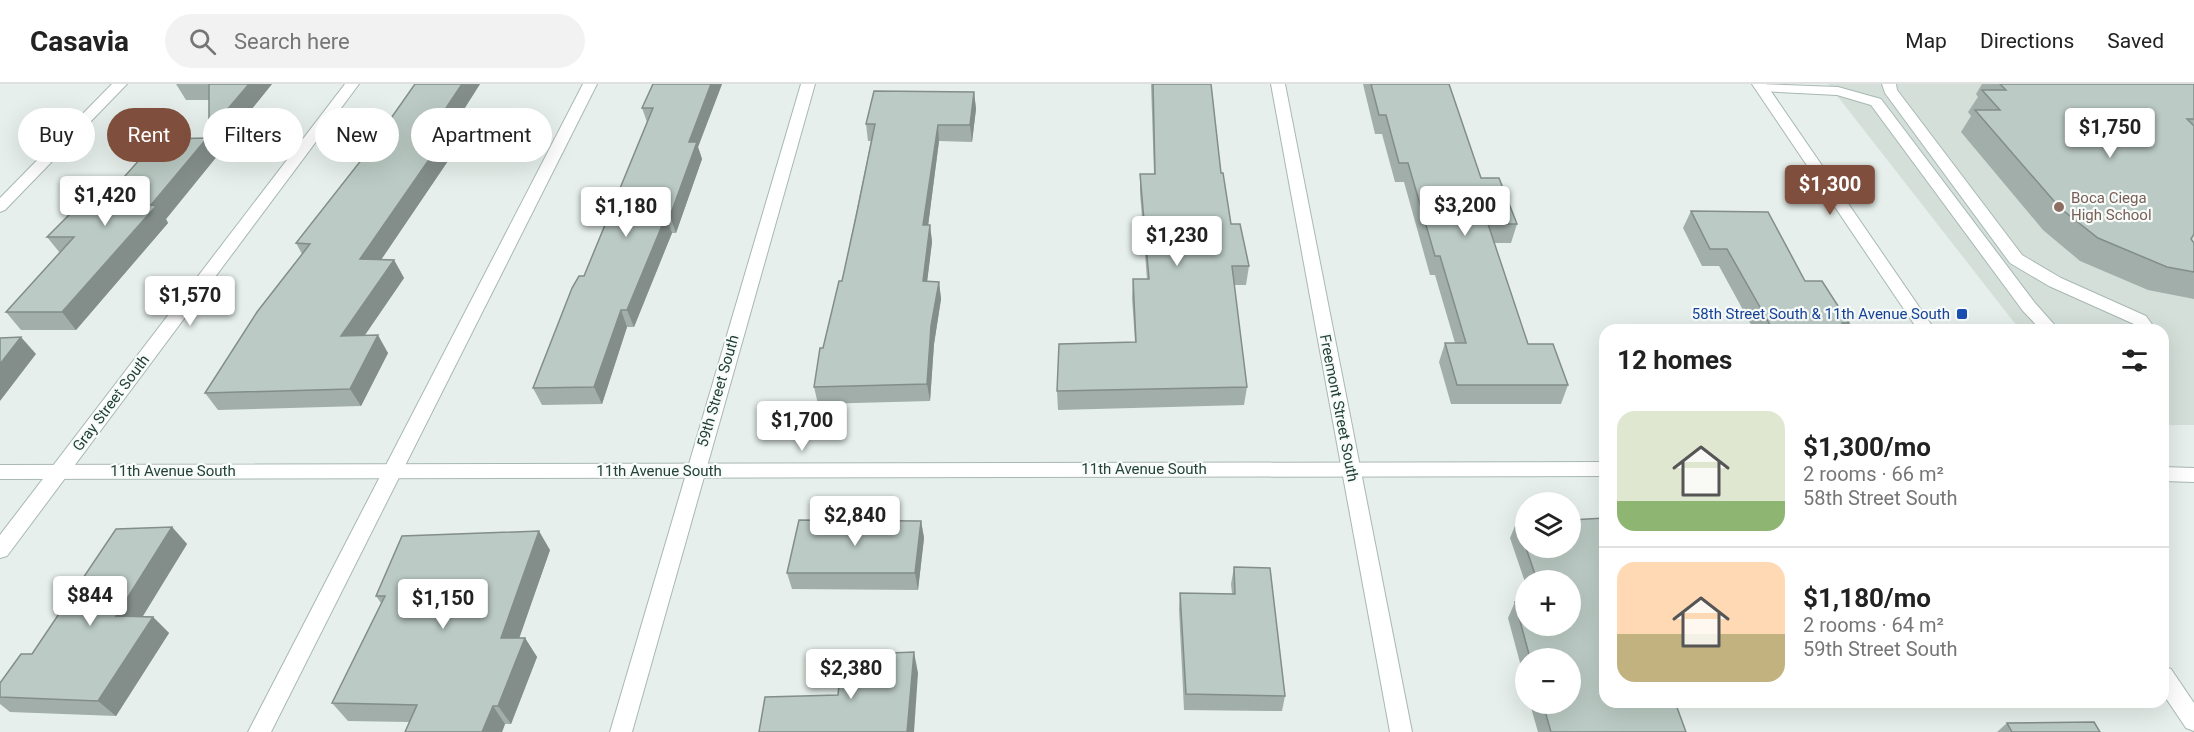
<!DOCTYPE html>
<meta charset="utf-8">
<style>
body{margin:0;font-family:Roboto,sans-serif;background:#f2f2f2;color:#222;height:100vh;display:flex;flex-direction:column;font-size:22px;white-space:nowrap}
*{box-sizing:border-box;margin:0}
p{font-size:20px;color:#767676}
.icon{flex:none;width:33px;height:33px;fill:none;stroke:currentColor;stroke-width:2;stroke-linecap:round;stroke-linejoin:round}
.map{position:relative;flex:1;overflow:hidden}
.side{position:absolute;left:1599px;top:240px;width:570px;height:384px;display:flex;flex-direction:column;background:#fff;border-radius:18px;box-shadow:0 6px 24px #0002}
.side>*{flex:none}
.guide{position:absolute;left:18px;top:24px;width:570px;height:54px;display:flex;gap:12px}
.fabs{position:absolute;left:1515px;top:408px;display:grid;gap:12px}
.fabs a{display:grid;place-items:center;width:66px;height:66px;border-radius:50%;background:#fff;box-shadow:0 6px 24px #0002;font-size:30px}
.price{position:absolute;translate:-50% -51px;padding:0 14px;border-radius:6px;background:#fff;color:#222;font-size:20px;line-height:39px;filter:drop-shadow(0 2px 3px #0008)}
.price::after{content:'';position:absolute;left:50%;top:36px;width:18px;height:14px;margin-left:-9px;background:inherit;clip-path:polygon(0 0,100% 0,50% 100%)}
.price.selected{background:#804e3d;color:#fff}
ul{padding:0;list-style:none}
li{display:flex;align-items:center;gap:18px;height:150px;padding:0 18px}
li+li{border-top:2px solid #e0e0e0}
li span{display:grid;place-items:center;flex:none;width:168px;height:120px;border-radius:18px;color:#555}
li>.icon{margin-inline-start:auto}
span .icon{width:72px;height:72px;fill:#fffc;stroke-width:1}
li b{font-size:26px}
h2{display:flex;justify-content:space-between;align-items:center;height:72px;padding:0 18px;font-size:26px}
.chip{padding:0 21px;border-radius:27px;background:#fff;box-shadow:0 6px 24px #0002;font-size:21px;line-height:54px}
.chip.selected{background:#804e3d;color:#fff}
header{display:flex;align-items:center;gap:36px;box-sizing:border-box;height:84px;padding:0 30px;background:#fff;border-bottom:2px solid #e0e0e0}
header strong{font-size:28px}
nav{display:flex;gap:33px;margin-inline-start:auto;font-size:21px}
.search{width:420px;height:54px;background:#f2f2f2;display:flex;align-items:center;gap:15px;box-sizing:border-box;padding:0 21px;border-radius:33px;color:#767676;font-size:22px}
.map>svg:first-child{display:block}
.built{fill:#d4dfda}
.lines{fill:none;stroke-linecap:round;stroke-linejoin:round}
.service-casing{stroke:#a8b8b2;stroke-width:2}
.minor-casing{stroke:#a8b8b2;stroke-width:2}
.tertiary-casing{stroke:#a8b8b2;stroke-width:2}
.service{fill:#fff;fill-rule:evenodd}
.minor{fill:#fff;fill-rule:evenodd}
.tertiary{fill:#fff;fill-rule:evenodd}
.wall{fill:#a1aea9}
.shaded-wall{fill:#838d89}
.building{fill:#bbcac4;stroke:#838d89;stroke-width:1.5}
.education-dot{fill:#8d6e63;stroke:#f7fbf9;stroke-width:2}
.transit-dot{fill:#1a4fb4;stroke:#f7fbf9;stroke-width:2}
.labels{text-anchor:middle;dominant-baseline:central;stroke-width:4.5;stroke-linejoin:round;paint-order:stroke}
.education-label{font-size:15px;fill:#785e54;stroke:#f7fbf9;text-anchor:start}
.transit-label{font-size:15px;fill:#164399;stroke:#f7fbf9;text-anchor:end}
.street-label{font-size:15px;fill:#24423a;stroke:#f7fbf9}
</style>
<header>
<strong>Casavia</strong>
<div class="search"><svg class="icon" aria-label="search" viewBox="0 0 24 24"><circle cx="10" cy="10" r="6"/><path d="M15 15l6 6"/></svg>Search here</div>
<nav><a>Map</a><a>Directions</a><a>Saved</a></nav>
</header>
<div class="map">
<svg width="2194" height="648" viewBox="0 0 2194 648">
<rect width="100%" height="100%" fill="#e6efeb"/>
<polygon class="built" points="1828,0 2194,0 2194,341 2163,341 2163,246 2020,246"/>
<g class="lines">
<g class="service-casing">
<g id="service">
<polygon points="112,0 127,0 5,126 0,128 0,114"/>
<polygon points="583,0 597,0 271,648 248,648"/>
<polygon points="1757,0 1838,3 1881,15 2035,219 2059,246 2041,246 2023,227 1871,21 1837,11 1761,7 1754,3"/>
<polygon points="1882,0 1896,0 1897,6 2022,171 2061,194 2146,232 2156,246 2139,246 2134,240 2049,202 2010,179 1885,9"/>
</g>
</g>
<g class="minor-casing">
<g id="minor">
<polygon points="345,0 359,0 7,472 0,474 0,451"/>
<polygon points="801,0 815,0 632,648 610,648"/>
<polygon points="1271,0 1285,0 1412,648 1390,648"/>
</g>
</g>
<g class="tertiary-casing">
<g id="tertiary">
<polygon points="1752,0 1766,0 1935,246 1918,246"/>
<polygon points="1605,378 1605,392 0,395 0,381"/>
<polygon points="2163,383 2194,384 2194,398 2163,397"/>
<polygon points="2163,582 2171,585 2194,619 2194,647 2186,644 2163,610"/>
</g>
</g>
<use href="#service" class="service"/>
<use href="#minor" class="minor"/>
<use href="#tertiary" class="tertiary"/>
</g>
<g class="wall">
<polygon points="176,0 272,0 220,64 209,16 186,16"/>
<polygon points="415,0 480,0 445,55 452,71 381,176 394,176 404,194 364,252 388,269 361,322 218,326 205,309 302,170 296,159 390,39 389,37"/>
<polygon points="653,0 722,0 698,63 702,75 676,149 672,149 634,243 627,243 602,320 542,321 533,304 584,192 647,38 642,24"/>
<polygon points="1151,0 1211,0 1221,89 1231,140 1249,182 1246,201 1234,201 1247,303 1244,321 1058,326 1057,307 1135,258 1132,214 1133,195 1147,195 1140,109 1140,90 1154,90"/>
<polygon points="1363,0 1449,0 1481,94 1517,140 1511,159 1494,159 1528,260 1568,301 1561,320 1451,320 1439,278 1445,259 1455,259 1435,191 1430,191 1404,98 1395,98 1382,50 1375,50"/>
<polygon points="1982,0 2194,0 2194,150 2191,155 2194,159 2194,215 2148,206 2080,177 2043,146 1961,48 1971,32 1968,28 1978,13 1976,10"/>
<polygon points="974,8 976,25 972,58 939,57 928,141 930,141 932,158 927,197 939,198 941,215 934,260 930,317 818,320 814,303 823,264 842,197 871,57 868,57 866,40"/>
<polygon points="207,54 218,71 166,135 168,139 76,246 21,246 6,228 60,169 47,153"/>
<polygon points="1691,127 1805,197 1849,239 1846,246 1754,246 1719,182 1702,182 1683,144"/>
<polygon points="1605,434 1605,618 1675,618 1686,648 1538,648 1530,620 1570,620 1570,574 1526,574 1526,601 1508,534 1515,518 1526,518 1526,542 1570,542 1570,496 1526,496 1526,501 1510,454 1517,437 1526,437 1526,464 1570,464 1570,436"/>
<polygon points="921,437 924,454 918,506 792,505 787,489"/>
<polygon points="172,443 187,460 143,532 153,533 169,549 116,632 10,628 0,620 0,599"/>
<polygon points="550,466 519,554 525,554 537,573 511,640 505,640 502,648 405,648 409,638 348,637 332,619 381,519 376,512"/>
<polygon points="1234,483 1285,612 1282,627 1184,626 1179,525 1180,509 1232,510 1231,500"/>
<polygon points="2007,639 2100,648 1997,648"/>
</g>
<g class="shaded-wall">
<polygon points="249,0 272,0 220,64 209,47"/>
<polygon points="462,0 480,0 445,55 452,71 370,192 360,175 426,54"/>
<polygon points="711,0 722,0 698,63 702,75 676,149 670,132 689,58"/>
<polygon points="974,8 976,25 972,58 970,41"/>
<polygon points="938,41 939,57 926,158 923,141"/>
<polygon points="207,54 218,71 166,135 168,139 76,246 62,228"/>
<polygon points="666,132 672,149 634,243 627,226"/>
<polygon points="930,141 932,158 925,215 923,197"/>
<polygon points="394,176 404,194 352,270 341,252"/>
<polygon points="939,198 941,215 934,260 930,317 927,300 931,242"/>
<polygon points="621,226 627,243 602,320 594,303"/>
<polygon points="378,251 388,269 361,322 350,305"/>
<polygon points="21,253 36,270 0,317 0,280"/>
<polygon points="921,437 924,454 918,506 915,489"/>
<polygon points="172,443 187,460 133,548 116,532"/>
<polygon points="539,447 550,466 513,572 501,554"/>
<polygon points="153,533 169,549 116,632 98,617"/>
<polygon points="525,554 537,573 511,640 498,622"/>
<polygon points="914,568 918,589 914,648 907,648"/>
<polygon points="493,622 505,640 502,648 482,648"/>
</g>
<g class="building">
<polygon points="209,0 249,0 209,47"/>
<polygon points="415,0 462,0 426,54 444,54 360,175 394,176 341,252 378,251 350,305 205,309 257,228 310,160 296,159 392,37 389,37"/>
<polygon points="653,0 711,0 689,58 697,58 670,132 666,132 627,226 621,226 594,303 533,304 572,204 579,192 584,192 653,24 642,24"/>
<polygon points="1153,0 1211,0 1221,89 1223,89 1231,140 1240,140 1249,182 1232,182 1247,303 1057,307 1059,260 1136,258 1133,195 1149,195 1140,90 1155,90"/>
<polygon points="1371,0 1449,0 1481,94 1499,94 1517,140 1488,140 1528,260 1553,260 1568,301 1457,301 1445,259 1466,259 1440,172 1435,172 1408,79 1399,79 1386,31 1379,31"/>
<polygon points="2000,0 2194,0 2194,35 2187,35 2194,42 2194,150 2191,155 2194,159 2194,188 2167,183 2098,154 2060,124 1975,26 2000,26 1982,6 2006,6"/>
<polygon points="874,7 974,8 970,41 938,41 923,141 930,141 923,197 939,198 931,242 927,300 814,303 820,264 823,264 839,197 842,197 857,128 875,40 866,40"/>
<polygon points="207,54 151,121 156,122 62,228 6,228 74,153 47,153 80,120 100,120 158,55"/>
<polygon points="1691,127 1768,128 1805,197 1822,197 1849,239 1842,239 1846,246 1773,246 1727,165 1710,165"/>
<polygon points="21,253 0,280 0,254"/>
<polygon points="1605,434 1605,618 1675,618 1686,648 1551,648 1543,620 1570,620 1570,574 1530,574 1515,518 1526,518 1526,542 1570,542 1570,496 1537,496 1526,464 1570,464 1570,436"/>
<polygon points="799,436 921,437 915,489 787,489"/>
<polygon points="1517,437 1526,437 1526,463"/>
<polygon points="172,443 116,532 153,533 98,617 0,613 0,599 21,570 32,570 116,445"/>
<polygon points="539,447 501,554 525,554 498,622 493,622 482,648 405,648 417,621 332,619 385,512 376,512 402,452"/>
<polygon points="1234,483 1270,484 1285,612 1186,610 1180,509 1235,510"/>
<polygon points="914,568 907,648 759,648 765,613 838,611 842,571"/>
<polygon points="2094,638 2100,648 2012,648 2007,639"/>
</g>
<circle class="education-dot" cx="2059" cy="123" r="6"/>
<rect class="transit-dot" x="1956" y="224" width="12" height="12" rx="3"/>
<g class="labels">
<g class="education-label">
<text x="2071" y="114">Boca Ciega<tspan x="2071" dy="17">High School</tspan></text>
</g>
<g class="transit-label">
<text x="1950" y="230">58th Street South &amp; 11th Avenue South</text>
</g>
<g class="street-label">
<text transform="translate(718 307) rotate(-74)">59th Street South</text>
<text transform="translate(111 319) rotate(-53)">Gray Street South</text>
<text transform="translate(1339 324) rotate(79)">Freemont Street South</text>
<text x="1144" y="385">11th Avenue South</text>
<text x="173" y="387">11th Avenue South</text>
<text x="659" y="387">11th Avenue South</text>
</g>
</g>
</svg>
<div class="fabs">
<a><svg class="icon" aria-label="layers" viewBox="0 0 24 24"><path d="M12 4l9 5-9 5-9-5zM3 14l9 5 9-5"/></svg></a>
<a>+</a>
<a>−</a>
</div>
<b class="price" style="left:2110px;top:75px">$1,750</b>
<b class="price selected" style="left:1830px;top:132px">$1,300</b>
<b class="price" style="left:105px;top:143px">$1,420</b>
<b class="price" style="left:1465px;top:153px">$3,200</b>
<b class="price" style="left:626px;top:154px">$1,180</b>
<b class="price" style="left:1177px;top:183px">$1,230</b>
<b class="price" style="left:190px;top:243px">$1,570</b>
<b class="price" style="left:802px;top:368px">$1,700</b>
<b class="price" style="left:855px;top:463px">$2,840</b>
<b class="price" style="left:90px;top:543px">$844</b>
<b class="price" style="left:443px;top:546px">$1,150</b>
<b class="price" style="left:851px;top:616px">$2,380</b>
<div class="guide">
<a class="chip">Buy</a>
<a class="chip selected">Rent</a>
<a class="chip">Filters</a>
<a class="chip">New</a>
<a class="chip">Apartment</a>
</div>
<section class="side">
<h2>12 homes<svg class="icon" aria-label="filters" viewBox="0 0 24 24"><path d="M4 7h16M4 17h16"/><circle cx="9" cy="7" r="2"/><circle cx="15" cy="17" r="2"/></svg></h2>
<ul>
<li><span style="background:linear-gradient(#dfe7d0 75%,#8fb573 0)"><svg class="icon" aria-label="home" viewBox="0 0 24 24"><path d="M3 11l9-7 9 7M6 9v11h12V9"/></svg></span><div><b>$1,300/mo</b><p>2 rooms · 66 m²</p><p>58th Street South</p></div></li>
<li><span style="background:linear-gradient(#ffd9b3 60%,#c2b280 0)"><svg class="icon" aria-label="home" viewBox="0 0 24 24"><path d="M3 11l9-7 9 7M6 9v11h12V9"/></svg></span><div><b>$1,180/mo</b><p>2 rooms · 64 m²</p><p>59th Street South</p></div></li>
</ul>
</section>
</div>
